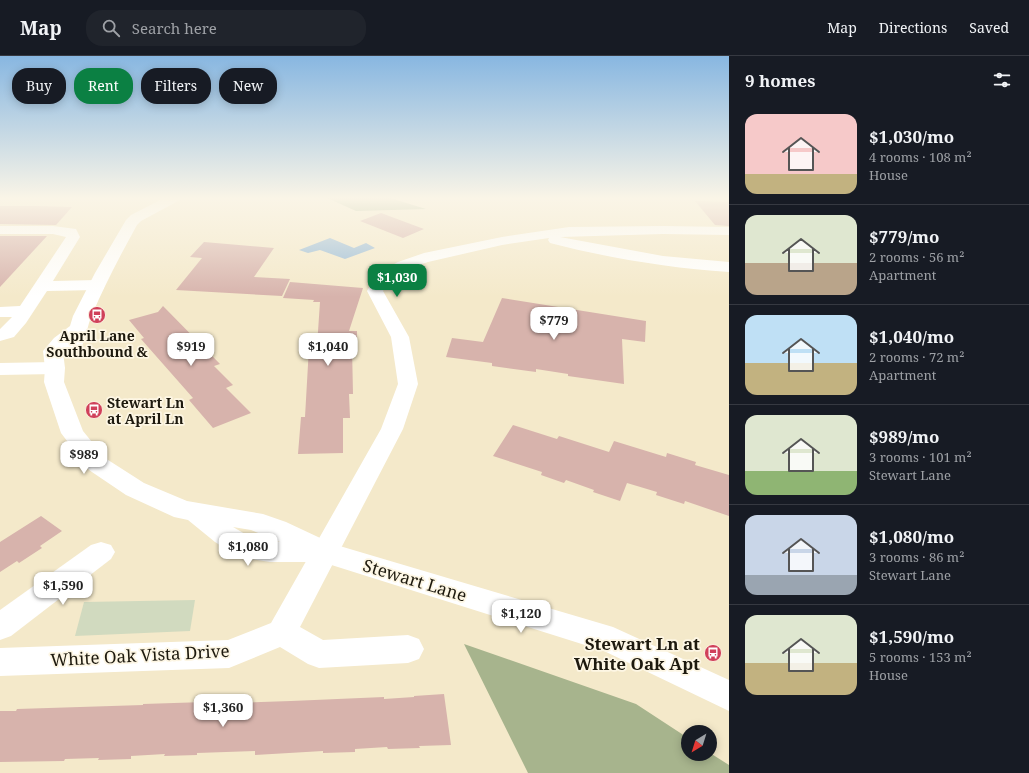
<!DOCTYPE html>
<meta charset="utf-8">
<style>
body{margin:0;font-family:"Noto Serif",serif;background:#20242c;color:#f1f3f6;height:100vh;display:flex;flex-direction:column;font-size:15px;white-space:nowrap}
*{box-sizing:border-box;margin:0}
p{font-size:13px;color:#9ea1a6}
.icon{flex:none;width:22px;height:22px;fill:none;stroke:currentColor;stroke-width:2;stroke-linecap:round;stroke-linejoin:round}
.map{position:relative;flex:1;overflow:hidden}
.sheet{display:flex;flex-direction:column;background:#171b24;width:300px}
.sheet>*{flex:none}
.hud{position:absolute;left:12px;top:12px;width:380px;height:36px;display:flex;gap:8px}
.needle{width:26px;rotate:218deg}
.buttons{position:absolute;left:681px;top:669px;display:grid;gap:8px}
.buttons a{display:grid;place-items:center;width:36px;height:36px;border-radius:50%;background:#171b24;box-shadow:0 2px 10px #0003;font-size:20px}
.price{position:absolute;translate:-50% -34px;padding:0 9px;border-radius:8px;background:#fff;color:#222;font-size:13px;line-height:26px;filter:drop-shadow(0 1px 2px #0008)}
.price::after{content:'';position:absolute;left:50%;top:24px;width:12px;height:9px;margin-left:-6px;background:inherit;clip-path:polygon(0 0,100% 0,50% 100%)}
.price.selected{background:#0b8043;color:#fff}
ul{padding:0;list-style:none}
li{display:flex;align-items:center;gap:12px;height:100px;padding:0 16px}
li+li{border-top:1px solid #363941}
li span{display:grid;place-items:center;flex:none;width:112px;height:80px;border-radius:12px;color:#555}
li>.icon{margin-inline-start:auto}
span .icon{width:48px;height:48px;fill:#fffc;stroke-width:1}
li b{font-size:17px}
h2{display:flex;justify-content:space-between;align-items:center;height:48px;padding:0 16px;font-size:17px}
.chip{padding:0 14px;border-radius:16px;background:#171b24;box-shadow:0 2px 10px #0003;font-size:14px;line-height:36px}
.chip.selected{background:#0b8043;color:#fff}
header{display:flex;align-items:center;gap:24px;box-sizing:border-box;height:56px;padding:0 20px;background:#171b24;border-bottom:1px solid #363941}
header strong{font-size:19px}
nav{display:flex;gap:22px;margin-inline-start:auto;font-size:14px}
.search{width:280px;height:36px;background:#20242c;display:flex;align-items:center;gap:10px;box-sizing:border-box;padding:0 14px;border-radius:16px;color:#9ea1a6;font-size:15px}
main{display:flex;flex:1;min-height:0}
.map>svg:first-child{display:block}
.green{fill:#d1dabf}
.forest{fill:#a7b48d}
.water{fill:#98bbd7}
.building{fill:#d7b3ac}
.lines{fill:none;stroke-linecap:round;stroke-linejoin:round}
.street{fill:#fff;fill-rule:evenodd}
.secondary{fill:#fff;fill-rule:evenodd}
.labels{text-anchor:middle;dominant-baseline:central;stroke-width:3.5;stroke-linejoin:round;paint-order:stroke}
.poi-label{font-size:14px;font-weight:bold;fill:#1d190e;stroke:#fdf6e4}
.near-street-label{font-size:17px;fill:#1d190e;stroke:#fdf6e4}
.near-poi-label{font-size:17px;font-weight:bold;fill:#1d190e;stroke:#fdf6e4;text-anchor:end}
</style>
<header>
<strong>Map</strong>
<div class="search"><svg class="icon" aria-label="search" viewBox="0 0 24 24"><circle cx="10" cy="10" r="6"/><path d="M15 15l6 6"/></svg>Search here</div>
<nav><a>Map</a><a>Directions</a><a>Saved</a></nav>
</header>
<main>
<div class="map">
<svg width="729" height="717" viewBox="0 0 729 717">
<rect width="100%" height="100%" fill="#f4e9ca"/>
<polygon class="green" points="195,544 190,575 75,580 84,546"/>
<g class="forest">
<polygon points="325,141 387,141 426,153 356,155"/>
<polygon points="464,588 636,648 688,682 688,698 710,698 710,697 729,709 729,717 528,717"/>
</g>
<polygon class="water" points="330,182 354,192 366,187 375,192 345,203 320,194 308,197 299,194"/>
<g class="building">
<polygon points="695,145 729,146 729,170 715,169"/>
<polygon points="0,150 35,150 72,151 56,169 0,168"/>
<polygon points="381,157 424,173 403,182 360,165"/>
<polygon points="0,180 47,180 0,231"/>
<polygon points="204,186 274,192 254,221 290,223 282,240 176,234 202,202 190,201"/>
<polygon points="290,226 363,232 349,275 357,275 357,291 352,291 353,338 349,338 350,362 343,362 343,397 298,398 301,361 305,361 309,291 317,290 320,246 313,246 314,244 283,242"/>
<polygon points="502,242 646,265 645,286 622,283 624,328 568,320 568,318 536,313 536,316 492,310 492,307 446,301 452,282 483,286"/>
<polygon points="163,250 220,308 214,310 233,329 226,332 251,357 213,372 189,344 193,342 141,283 144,282 129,264 158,256"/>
<polygon points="513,369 557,383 559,380 609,396 614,385 666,401 667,397 696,406 695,409 729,419 729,460 685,445 684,448 656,439 657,436 627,427 620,445 593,436 594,434 566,424 564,427 541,419 542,416 493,400"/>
<polygon points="41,460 62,475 40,490 42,492 19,507 17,505 0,516 0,486"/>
<polygon points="444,638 451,689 419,690 420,692 388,693 387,691 355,693 355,696 323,697 323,695 255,699 255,695 197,697 197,699 164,700 165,698 131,700 131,703 98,704 99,702 65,703 64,705 0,706 0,655 16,655 17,653 143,649 143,648 205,646 235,645 235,647 291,645 384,641 384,643 414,641 414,640"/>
</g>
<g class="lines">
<g class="street">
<polygon points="0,170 53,170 76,173 80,181 53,225 97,224 103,225 105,229 103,233 97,234 47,235 26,267 14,281 0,285 0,273 12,261 0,261 0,251 20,250 66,181 53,178 0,178"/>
<path d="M663 170 729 171V179L663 178 560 181 663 200 729 206V216C669 212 608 202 550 187L548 184 549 182 502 189 428 206 410 212 390 223 383 235 409 281 418 328 403 373 300 571 323 584 408 579 419 583 424 593 419 603 408 607 319 612 308 608 280 591 229 612 0 620V592L228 584 271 567 381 373 398 328 391 281 367 235 377 217 398 206 424 197 502 181 569 171Z"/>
<polygon points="55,306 62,308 65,312 62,316 55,318 0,319 0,307"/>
<polygon points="101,486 111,489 115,496 111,503 11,580 0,584 0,554 91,489"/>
</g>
<path class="secondary" d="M166 141H182L180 144 141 165 137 169C121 198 105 228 92 259 87 269 87 282 81 291L74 293 67 291 63 296 65 312 64 326 83 375 105 402 144 427 187 445 263 458 286 466 333 488 613 571 729 624V655L604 595 322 506H270L251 503 231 496 215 486 188 464 174 461 126 439 89 414 61 377 44 326 45 312 43 295 54 282 70 270 73 260 95 217 126 164 131 159ZM233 471 251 474 280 486 252 482Z"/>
</g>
<linearGradient id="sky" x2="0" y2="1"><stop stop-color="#88b7e1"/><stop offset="0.59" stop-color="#faf5e7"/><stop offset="1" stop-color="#faf5e7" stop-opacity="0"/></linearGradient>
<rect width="729" height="241" fill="url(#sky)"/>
<defs>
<g id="bus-disc" transform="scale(0.9)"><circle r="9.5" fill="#d0405a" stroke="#fdf6e4"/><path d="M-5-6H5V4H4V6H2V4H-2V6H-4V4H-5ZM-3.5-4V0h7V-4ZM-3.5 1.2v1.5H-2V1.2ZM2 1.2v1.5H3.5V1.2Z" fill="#fff"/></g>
</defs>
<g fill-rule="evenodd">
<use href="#bus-disc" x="97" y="259"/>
<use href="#bus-disc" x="94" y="354"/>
<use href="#bus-disc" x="713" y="597"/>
</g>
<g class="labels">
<g class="poi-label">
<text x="97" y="279">April Lane<tspan x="97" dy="16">Southbound &amp;</tspan></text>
<text x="107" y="346" text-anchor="start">Stewart Ln<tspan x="107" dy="16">at April Ln</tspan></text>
</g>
<g class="near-street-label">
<text transform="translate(415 524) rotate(17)">Stewart Lane</text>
<text transform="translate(140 599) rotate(-3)">White Oak Vista Drive</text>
</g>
<g class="near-poi-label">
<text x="700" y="587">Stewart Ln at<tspan x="700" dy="20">White Oak Apt</tspan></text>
</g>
</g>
</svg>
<div class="buttons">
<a><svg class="needle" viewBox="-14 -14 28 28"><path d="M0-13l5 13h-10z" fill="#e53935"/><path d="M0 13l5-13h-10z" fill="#9ea1a6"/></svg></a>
</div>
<b class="price selected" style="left:397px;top:242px">$1,030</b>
<b class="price" style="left:554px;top:285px">$779</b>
<b class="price" style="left:191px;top:311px">$919</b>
<b class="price" style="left:328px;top:311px">$1,040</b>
<b class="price" style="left:84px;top:419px">$989</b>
<b class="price" style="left:248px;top:511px">$1,080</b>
<b class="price" style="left:63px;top:550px">$1,590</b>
<b class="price" style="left:521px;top:578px">$1,120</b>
<b class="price" style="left:223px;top:672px">$1,360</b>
<div class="hud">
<a class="chip">Buy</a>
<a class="chip selected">Rent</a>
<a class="chip">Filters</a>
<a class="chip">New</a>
</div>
</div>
<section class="sheet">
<h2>9 homes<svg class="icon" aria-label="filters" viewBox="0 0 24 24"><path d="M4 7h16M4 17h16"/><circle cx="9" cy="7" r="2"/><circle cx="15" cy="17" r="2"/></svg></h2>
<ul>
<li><span style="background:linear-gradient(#f6c9c9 75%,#c2b280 0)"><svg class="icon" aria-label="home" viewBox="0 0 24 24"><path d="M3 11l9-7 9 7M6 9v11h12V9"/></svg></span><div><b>$1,030/mo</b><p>4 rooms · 108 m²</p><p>House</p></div></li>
<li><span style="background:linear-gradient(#dfe7d0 60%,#b9a48a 0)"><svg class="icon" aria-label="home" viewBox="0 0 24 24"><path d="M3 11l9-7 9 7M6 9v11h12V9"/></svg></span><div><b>$779/mo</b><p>2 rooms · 56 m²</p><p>Apartment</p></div></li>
<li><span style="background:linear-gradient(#bfe0f5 60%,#c2b280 0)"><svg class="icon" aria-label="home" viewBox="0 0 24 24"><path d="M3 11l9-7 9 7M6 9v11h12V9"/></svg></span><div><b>$1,040/mo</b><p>2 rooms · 72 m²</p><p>Apartment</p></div></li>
<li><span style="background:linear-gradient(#dfe7d0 70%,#8fb573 0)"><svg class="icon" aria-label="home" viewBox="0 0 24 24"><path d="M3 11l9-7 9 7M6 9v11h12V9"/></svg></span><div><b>$989/mo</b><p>3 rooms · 101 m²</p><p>Stewart Lane</p></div></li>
<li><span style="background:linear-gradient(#c9d6e8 75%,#9aa5b1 0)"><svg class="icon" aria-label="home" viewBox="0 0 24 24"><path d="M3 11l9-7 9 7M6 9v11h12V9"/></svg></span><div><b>$1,080/mo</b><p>3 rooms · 86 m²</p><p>Stewart Lane</p></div></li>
<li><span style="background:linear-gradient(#dfe7d0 60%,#c2b280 0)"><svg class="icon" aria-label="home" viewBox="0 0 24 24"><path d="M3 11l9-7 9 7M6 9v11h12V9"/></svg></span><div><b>$1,590/mo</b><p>5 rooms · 153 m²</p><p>House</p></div></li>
</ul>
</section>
</main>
